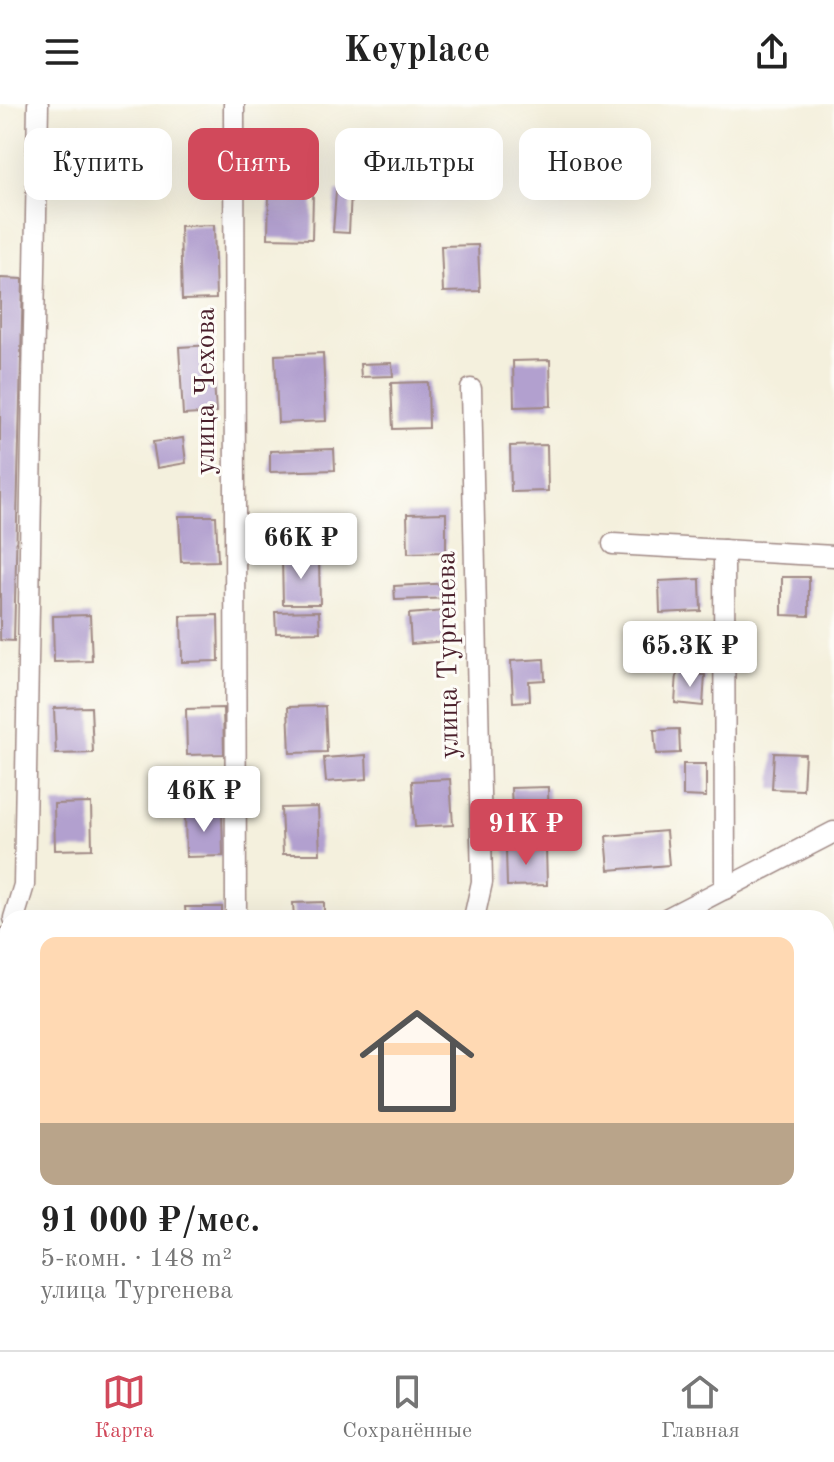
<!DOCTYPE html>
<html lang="ru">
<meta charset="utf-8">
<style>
body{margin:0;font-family:"Old Standard TT",serif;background:#f6f6f6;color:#222;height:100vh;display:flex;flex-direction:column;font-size:30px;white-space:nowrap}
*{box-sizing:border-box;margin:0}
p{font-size:26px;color:#767676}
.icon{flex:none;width:44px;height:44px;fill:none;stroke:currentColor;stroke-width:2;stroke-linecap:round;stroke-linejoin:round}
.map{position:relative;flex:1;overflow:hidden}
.drawer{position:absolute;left:0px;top:806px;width:834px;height:440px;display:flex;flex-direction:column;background:#fff;border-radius:24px 24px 0 0;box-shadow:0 8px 32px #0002}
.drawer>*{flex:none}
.top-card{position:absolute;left:24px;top:24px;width:786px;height:72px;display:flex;gap:16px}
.price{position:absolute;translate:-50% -68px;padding:0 18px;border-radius:8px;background:#fff;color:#222;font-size:26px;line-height:52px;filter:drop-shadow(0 2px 4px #0008)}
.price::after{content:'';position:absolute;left:50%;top:48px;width:24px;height:18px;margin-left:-12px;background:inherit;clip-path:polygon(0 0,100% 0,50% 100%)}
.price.on{background:#d1495b;color:#fff}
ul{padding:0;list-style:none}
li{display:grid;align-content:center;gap:16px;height:424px;padding:0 40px}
li span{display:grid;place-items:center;height:248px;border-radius:16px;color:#555}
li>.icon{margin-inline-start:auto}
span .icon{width:144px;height:144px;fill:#fffc;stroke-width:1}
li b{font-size:34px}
.chip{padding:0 28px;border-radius:16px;background:#fff;box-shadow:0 8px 32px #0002;font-size:28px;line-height:72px}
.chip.on{background:#d1495b;color:#fff}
header{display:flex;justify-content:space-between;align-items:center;height:104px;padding:0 40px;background:#fff;font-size:36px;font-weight:800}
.menu{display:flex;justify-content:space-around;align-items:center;height:112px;border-top:2px solid #e0e0e0;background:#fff;font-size:22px;color:#767676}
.menu a{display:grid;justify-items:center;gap:4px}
.menu .on{color:#d1495b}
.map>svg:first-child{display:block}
.green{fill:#98cc7d;stroke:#717654;stroke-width:2}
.forest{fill:#7ab06c;stroke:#62684c;stroke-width:2}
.building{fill:#b2a0cf}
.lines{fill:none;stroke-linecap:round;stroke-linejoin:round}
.minor-casing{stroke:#9f8884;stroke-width:23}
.minor{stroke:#fff;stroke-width:20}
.labels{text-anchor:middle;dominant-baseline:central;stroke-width:6;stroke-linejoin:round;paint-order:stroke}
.street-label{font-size:28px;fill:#4a1f2b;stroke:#fdfcf7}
</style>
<header><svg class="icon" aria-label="menu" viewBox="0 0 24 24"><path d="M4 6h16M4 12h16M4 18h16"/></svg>Keyplace<svg class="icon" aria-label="share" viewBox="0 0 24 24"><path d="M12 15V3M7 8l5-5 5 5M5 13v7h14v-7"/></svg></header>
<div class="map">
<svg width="834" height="1246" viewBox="0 0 834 1246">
<rect width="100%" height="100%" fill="#fdfcf7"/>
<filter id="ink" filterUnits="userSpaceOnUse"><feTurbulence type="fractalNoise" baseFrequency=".0125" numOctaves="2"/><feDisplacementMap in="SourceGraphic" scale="16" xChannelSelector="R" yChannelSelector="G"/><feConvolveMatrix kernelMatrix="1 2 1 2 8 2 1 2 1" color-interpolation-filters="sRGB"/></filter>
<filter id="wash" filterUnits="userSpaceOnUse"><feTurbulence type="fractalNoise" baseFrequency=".006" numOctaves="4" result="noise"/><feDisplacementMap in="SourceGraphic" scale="32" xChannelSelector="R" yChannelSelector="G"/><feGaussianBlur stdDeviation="1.8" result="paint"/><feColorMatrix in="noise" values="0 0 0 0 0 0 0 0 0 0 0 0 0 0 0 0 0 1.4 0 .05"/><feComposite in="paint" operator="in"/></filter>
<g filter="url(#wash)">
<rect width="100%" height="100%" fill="#f4f0dd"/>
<polygon class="green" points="94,1238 201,1238 206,1246 96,1246"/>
<polygon class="forest" points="834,1042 834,1246 616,1246 618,1238 826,1238 826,1111"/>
<g id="blocks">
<g class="building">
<polygon points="269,87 313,89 312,135 268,134"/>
<polygon points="336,87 351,88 349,129 333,128"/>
<polygon points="214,121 216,195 182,196 180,122"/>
<polygon points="478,141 480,187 443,188 441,142"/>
<polygon points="0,174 23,175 14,537 0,536"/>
<polygon points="212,241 216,309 183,311 179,243"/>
<polygon points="323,249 326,317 278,319 275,251"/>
<polygon points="550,256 551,302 514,303 513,257"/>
<polygon points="392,259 393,272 361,273 360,260"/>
<polygon points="428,278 429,324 393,325 391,279"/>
<polygon points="183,334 186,359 157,364 153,338"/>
<polygon points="547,341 548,387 511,388 510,342"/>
<polygon points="334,345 335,366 270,368 270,347"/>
<polygon points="446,409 446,448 408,449 407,410"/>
<polygon points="179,412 216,412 218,457 181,458"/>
<polygon points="303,423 304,442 273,445 271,426"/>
<polygon points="282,454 319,454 320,500 283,500"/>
<polygon points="782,473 809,473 809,512 782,511"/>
<polygon points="700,475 701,507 660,509 659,477"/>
<polygon points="453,479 454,494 395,496 394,482"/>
<polygon points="319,507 320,528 276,529 275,508"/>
<polygon points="445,507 447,537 411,540 409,510"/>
<polygon points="90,511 92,557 54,558 53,512"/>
<polygon points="218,511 219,557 182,558 181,512"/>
<polygon points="544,555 545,576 529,577 530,597 513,598 511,557"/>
<polygon points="677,569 705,571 703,602 675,599"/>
<polygon points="325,602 327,648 290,649 288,603"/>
<polygon points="91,603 93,649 56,650 54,604"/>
<polygon points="223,604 224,650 187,651 186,605"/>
<polygon points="679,625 680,649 656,650 654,626"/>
<polygon points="774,649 805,650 803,686 772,685"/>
<polygon points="366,651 367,675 326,678 324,654"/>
<polygon points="683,660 706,660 706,693 683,692"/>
<polygon points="450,675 453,721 415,723 412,677"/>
<polygon points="548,683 549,730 513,730 511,684"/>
<polygon points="91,699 92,745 55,746 54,700"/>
<polygon points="318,703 320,750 283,750 281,704"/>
<polygon points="222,706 223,752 186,753 185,707"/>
<polygon points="666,727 669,761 609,766 606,732"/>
<polygon points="546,744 547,781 507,782 506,745"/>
<polygon points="324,798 324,814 294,814 293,799"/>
<polygon points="185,803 222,803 222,814 186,814"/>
</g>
</g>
</g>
<g filter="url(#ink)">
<use href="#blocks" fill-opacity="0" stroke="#9f8884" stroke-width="2"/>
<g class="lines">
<g class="minor-casing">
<g id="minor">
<polyline points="234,0 236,814"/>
<polyline points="471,285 482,778 474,814"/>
<polyline points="613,440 834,452"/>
<polyline points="724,446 725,785"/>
<polyline points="14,814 24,781 38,0"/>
<polyline points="668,814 834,728"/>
<polyline points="0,859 8,833"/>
<polyline points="0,942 8,936"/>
</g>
</g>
<use href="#minor" class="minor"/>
</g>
</g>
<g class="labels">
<g class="street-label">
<text transform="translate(207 287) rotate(-90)">улица Чехова</text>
<text transform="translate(449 551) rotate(-91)">улица Тургенева</text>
</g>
</g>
</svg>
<b class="price" style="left:301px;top:477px">66K ₽</b>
<b class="price" style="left:690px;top:585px">65.3K ₽</b>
<b class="price" style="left:204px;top:730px">46K ₽</b>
<b class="price on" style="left:526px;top:763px">91K ₽</b>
<div class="top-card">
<a class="chip">Купить</a>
<a class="chip on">Снять</a>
<a class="chip">Фильтры</a>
<a class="chip">Новое</a>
</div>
<section class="drawer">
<ul>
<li><span style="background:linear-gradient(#ffd9b3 75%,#b9a48a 0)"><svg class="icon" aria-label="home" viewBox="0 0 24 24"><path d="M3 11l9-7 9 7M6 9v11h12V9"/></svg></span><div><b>91 000 ₽/мес.</b><p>5-комн. · 148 m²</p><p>улица Тургенева</p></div></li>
</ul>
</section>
</div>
<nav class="menu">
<a class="on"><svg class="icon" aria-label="map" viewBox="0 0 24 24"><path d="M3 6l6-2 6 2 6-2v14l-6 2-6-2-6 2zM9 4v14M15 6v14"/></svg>Карта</a>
<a><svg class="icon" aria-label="saved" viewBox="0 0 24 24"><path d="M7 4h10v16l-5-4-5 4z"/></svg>Сохранённые</a>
<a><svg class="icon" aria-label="home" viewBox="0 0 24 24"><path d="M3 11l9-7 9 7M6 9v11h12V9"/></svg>Главная</a>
</nav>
